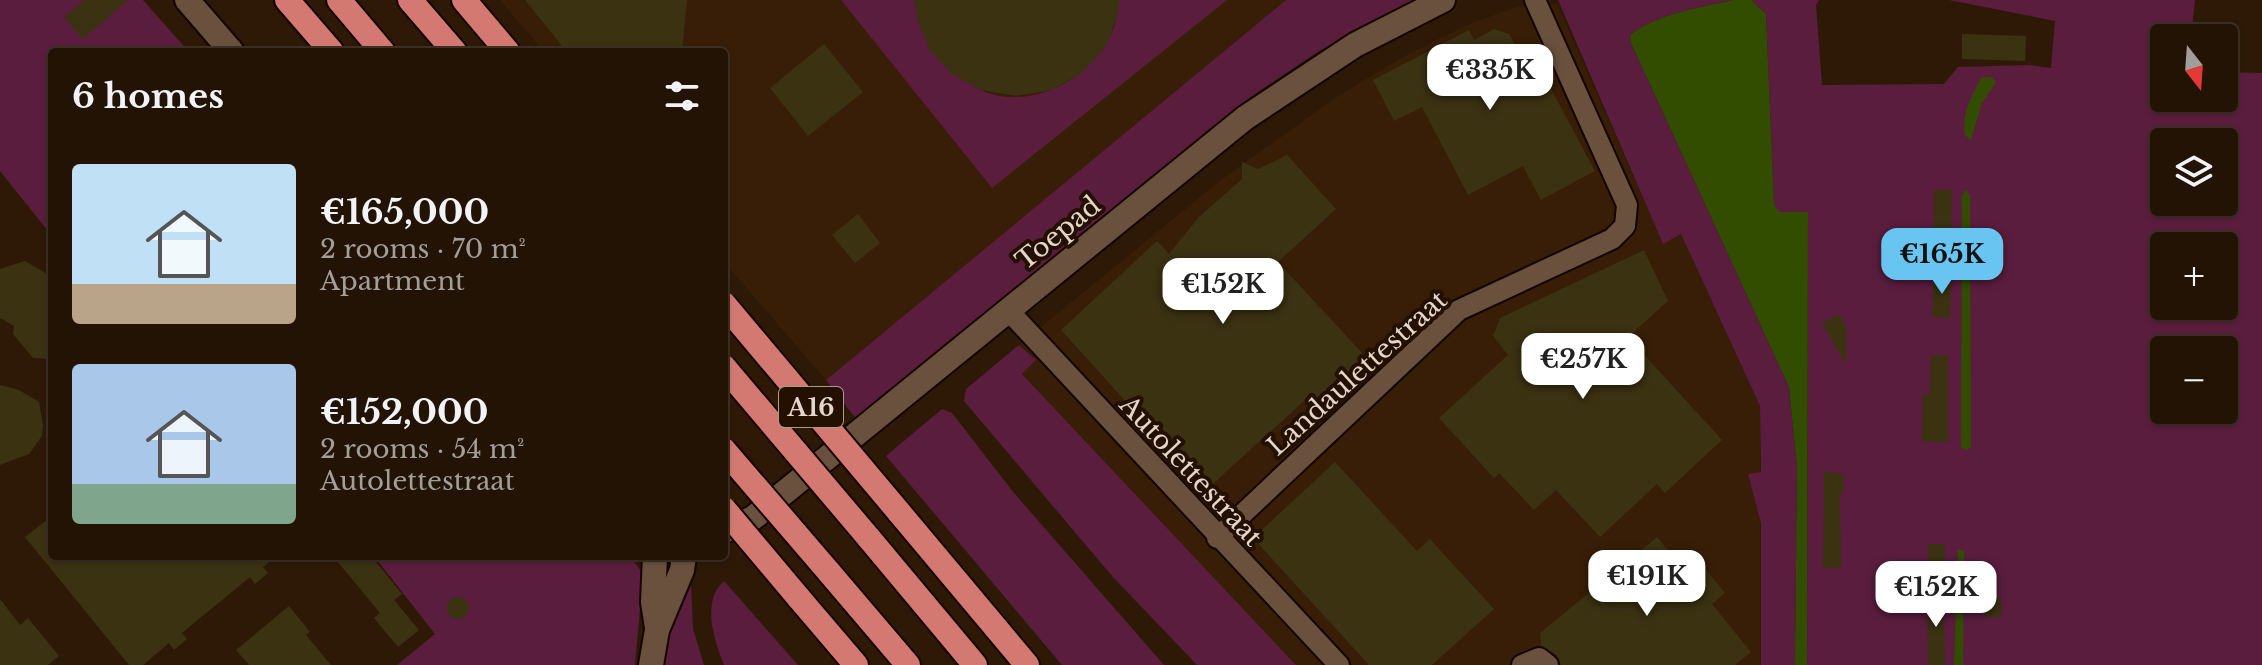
<!DOCTYPE html>
<meta charset="utf-8">
<style>
body{margin:0;font-family:"Libre Baskerville",serif;background:#2e2013;color:#f1f3f6;height:100vh;display:flex;flex-direction:column;font-size:30px;white-space:nowrap}
*{box-sizing:border-box;margin:0}
p{font-size:26px;color:#a29e9a}
.icon{flex:none;width:44px;height:44px;fill:none;stroke:currentColor;stroke-width:2;stroke-linecap:round;stroke-linejoin:round}
.map{position:relative;flex:1;overflow:hidden}
.details{position:absolute;left:48px;top:48px;width:680px;height:512px;display:flex;flex-direction:column;background:#221305;border-radius:8px;box-shadow:0 2px 6px #0004,0 0 0 2px #3f3227}
.details>*{flex:none}
.needle{width:52px;rotate:163deg}
.controls{position:absolute;left:2150px;top:24px;display:grid;gap:16px}
.controls a{display:grid;place-items:center;width:88px;height:88px;border-radius:8px;background:#221305;box-shadow:0 2px 6px #0004,0 0 0 2px #3f3227;font-size:40px}
.price{position:absolute;translate:-50% -68px;padding:0 18px;border-radius:16px;background:#fff;color:#222;font-size:26px;line-height:52px;filter:drop-shadow(0 2px 4px #0008)}
.price::after{content:'';position:absolute;left:50%;top:48px;width:24px;height:18px;margin-left:-12px;background:inherit;clip-path:polygon(0 0,100% 0,50% 100%)}
.price.active{background:#68c4f0;color:#111}
ul{padding:0;list-style:none}
li{display:flex;align-items:center;gap:24px;height:200px;padding:0 24px}
li span{display:grid;place-items:center;flex:none;width:224px;height:160px;border-radius:8px;color:#555}
li>.icon{margin-inline-start:auto}
span .icon{width:96px;height:96px;fill:#fffc;stroke-width:1}
li b{font-size:34px}
h2{display:flex;justify-content:space-between;align-items:center;height:96px;padding:0 24px;font-size:34px}
.map>svg:first-child{display:block}
.built{fill:#381e06}
.green{fill:#5b1d3e;fill-rule:evenodd}
.water{fill:#334d00}
.building{fill:#3b3212}
.lines{fill:none;stroke-linecap:round;stroke-linejoin:round}
.street-casing{stroke:#150400;stroke-width:24}
.secondary-casing{stroke:#150400;stroke-width:28}
.highway-casing{stroke:#150400;stroke-width:28}
.street{stroke:#69513e;stroke-width:20}
.secondary{stroke:#69513e;stroke-width:24}
.highway{stroke:#d47972;stroke-width:24}
.highway-bridge-casing{stroke:#150400;stroke-width:28;stroke-linecap:butt}
.highway-bridge{stroke:#d47972;stroke-width:24}
.labels{text-anchor:middle;dominant-baseline:central;stroke-width:8;stroke-linejoin:round;paint-order:stroke}
.shield{fill:#231001;stroke:#aa9b8e;stroke-width:2}
.shield-label{font-size:24px;font-weight:bold;fill:#e4d6cb}
.street-label{font-size:26px;fill:#e4d6cb;stroke:#231001}
</style>
<div class="map">
<svg width="2262" height="665" viewBox="0 0 2262 665">
<rect width="100%" height="100%" fill="#2e1907"/>
<g class="built">
<polygon points="500,0 1286,0 826,380 724,262 724,52 544,52"/>
<polygon points="1557,4 1663,243 1681,234 1760,406 1760,665 1296,665 1022,374 1036,360 1019,345 1222,179 1338,96 1405,56 1467,25 1519,6"/>
</g>
<g class="green">
<polygon points="0,0 143,0 189,52 52,52 52,236 0,171"/>
<path d="M841 0H915C918 30 928 48 952 67 961 74 971 85 981 90 1041 117 1118 63 1119 0H1227L992 188Z"/>
<polygon points="1286,0 1417,0 1319,51 1252,96 857,420 826,380"/>
<path d="M1558 0H1733C1699 8 1659 13 1630 35L1631 43 1789 387 1797 467 1795 665H1761V523L1748 474 1761 472 1760 406 1681 234 1663 244Z"/>
<path d="M1751 0H1819L1816 5 1822 85 1944 84 1958 67 2030 65 2051 68 2055 21 1949 0H2195L2191 38H2164V98H2224V72L2262 73V665H1807L1808 213 1778 212 1774 205 1766 14ZM2164 142H2224V202H2164ZM2164 246H2224V306H2164ZM2164 350H2224V410H2164Z"/>
<polygon points="1019,345 1036,360 1022,374 1296,665 1197,665 1112,576 964,401 966,389"/>
<polygon points="942,409 952,413 1014,493 1164,665 1062,665 886,456"/>
<polygon points="374,556 630,556 643,574 635,665 397,665 435,634"/>
<polygon points="687,578 691,584 693,629 704,665 662,665 671,616"/>
<path d="M724 581 798 665H724C714 640 701 601 724 581Z"/>
</g>
<g class="water">
<path d="M1733 0H1751L1766 14 1774 205 1779 212H1808L1807 665H1795L1797 467 1789 387 1631 43 1630 35C1659 13 1699 8 1733 0Z"/>
<path d="M1991 77 1996 82 1982 103 1971 140 1965 135C1961 114 1972 96 1981 78Z"/>
<polygon points="1966,190 1970,195 1971,447 1967,450 1961,447 1962,195"/>
<polygon points="1958,549 1964,551 1963,665 1954,665"/>
</g>
<g class="building">
<polygon points="84,0 128,0 83,39 64,17"/>
<polygon points="525,0 687,0 682,52 567,52"/>
<polygon points="915,0 1119,0 1119,12 1106,46 1083,72 1052,90 1016,96 981,90 952,74 930,50 917,20"/>
<polygon points="1494,29 1509,34 1519,53 1529,48 1595,171 1541,200 1523,166 1468,195 1422,107 1394,121 1373,80 1469,30 1474,40"/>
<polygon points="1962,34 2026,36 2025,61 1962,59"/>
<polygon points="824,44 863,92 808,136 770,88"/>
<polygon points="1287,155 1336,209 1278,262 1375,367 1332,406 1322,396 1310,407 1304,401 1206,490 1061,330 1157,241 1169,254 1199,217 1242,179 1242,162 1258,169"/>
<polygon points="1934,190 1952,190 1951,234 1934,234"/>
<polygon points="858,214 880,243 855,263 832,235"/>
<polygon points="1644,250 1668,301 1628,337 1722,440 1665,493 1657,484 1600,537 1556,490 1534,510 1499,473 1494,478 1439,418 1508,355 1493,336 1500,318"/>
<polygon points="25,261 52,277 52,359 33,358 13,334 14,326 0,318 0,269"/>
<polygon points="1933,274 1951,274 1950,318 1932,317"/>
<polygon points="1839,314 1846,327 1846,365 1822,323"/>
<polygon points="1931,355 1948,355 1948,442 1922,442 1923,394 1930,394"/>
<polygon points="0,385 19,390 39,402 43,425 42,436 29,454 0,465"/>
<polygon points="1335,462 1417,551 1430,539 1494,609 1432,665 1369,665 1253,538"/>
<polygon points="1824,472 1844,474 1843,494 1840,494 1841,568 1823,568"/>
<polygon points="52,516 52,556 277,556 263,567 268,573 255,584 250,577 182,633 187,639 174,650 169,643 143,665 129,665 25,537"/>
<polygon points="1657,537 1688,574 1701,564 1725,593 1712,604 1751,652 1735,665 1561,665 1557,655 1541,645 1540,633"/>
<polygon points="1928,544 1945,544 1945,588 1929,588"/>
<polygon points="333,556 371,556 402,594 394,600 419,630 398,647 374,618 380,613"/>
<polygon points="1943,592 1945,665 1928,665 1927,593"/>
<polygon points="1984,597 2001,597 2001,617 1985,617"/>
<circle cx="458" cy="608" r="11"/>
<polygon points="0,599 20,625 28,618 59,656 48,665 0,665"/>
<polygon points="289,606 310,632 306,635 331,665 249,665 236,650"/>
</g>
<g class="lines">
<g class="street-casing">
<g id="street">
<polyline points="1008,310 1339,665"/>
<polyline points="1217,538 1459,310 1612,239 1625,226 1627,205 1535,0"/>
<polyline points="1522,665 1539,658 1548,665"/>
</g>
</g>
<g class="secondary-casing">
<g id="secondary">
<polyline points="187,0 232,52"/>
<polyline points="724,531 753,518 1245,118 1355,45 1443,0"/>
<polyline points="655,556 653,602 657,628"/>
<polyline points="651,665 657,630 682,570 684,556"/>
</g>
</g>
<g class="highway-casing">
<g id="highway">
<polyline points="287,0 332,52"/>
<polyline points="339,0 383,52"/>
<polyline points="410,0 455,52"/>
<polyline points="464,0 508,52"/>
<polyline points="898,511 1027,665"/>
<polyline points="868,537 975,665"/>
<polyline points="828,571 908,665"/>
<polyline points="798,597 856,665"/>
</g>
</g>
<use href="#street" class="street"/>
<use href="#secondary" class="secondary"/>
<use href="#highway" class="highway"/>
<g class="highway-bridge-casing">
<g id="highway-bridge">
<polyline points="724,304 898,511"/>
<polyline points="724,367 868,537"/>
<polyline points="724,450 828,571"/>
<polyline points="724,509 798,597"/>
</g>
</g>
<use href="#highway-bridge" class="highway-bridge"/>
</g>
<g class="labels">
<rect class="shield" x="779" y="387" width="64" height="40" rx="6"/>
<g class="shield-label">
<text x="811" y="407">A16</text>
</g>
<g class="street-label">
<text transform="translate(1058 233) rotate(-39)">Toepad</text>
<text transform="translate(1357 373) rotate(-42)">Landaulettestraat</text>
<text transform="translate(1191 471) rotate(47)">Autolettestraat</text>
</g>
</g>
</svg>
<div class="controls">
<a><svg class="needle" viewBox="-14 -14 28 28"><path d="M0-13l5 13h-10z" fill="#e53935"/><path d="M0 13l5-13h-10z" fill="#a29e9a"/></svg></a>
<a><svg class="icon" aria-label="layers" viewBox="0 0 24 24"><path d="M12 4l9 5-9 5-9-5zM3 14l9 5 9-5"/></svg></a>
<a>+</a>
<a>−</a>
</div>
<b class="price" style="left:1490px;top:112px">€335K</b>
<b class="price active" style="left:1942px;top:296px">€165K</b>
<b class="price" style="left:1223px;top:326px">€152K</b>
<b class="price" style="left:1583px;top:401px">€257K</b>
<b class="price" style="left:1647px;top:618px">€191K</b>
<b class="price" style="left:1936px;top:629px">€152K</b>
<section class="details">
<h2>6 homes<svg class="icon" aria-label="filters" viewBox="0 0 24 24"><path d="M4 7h16M4 17h16"/><circle cx="9" cy="7" r="2"/><circle cx="15" cy="17" r="2"/></svg></h2>
<ul>
<li><span style="background:linear-gradient(#bfe0f5 75%,#b9a48a 0)"><svg class="icon" aria-label="home" viewBox="0 0 24 24"><path d="M3 11l9-7 9 7M6 9v11h12V9"/></svg></span><div><b>€165,000</b><p>2 rooms · 70 m²</p><p>Apartment</p></div></li>
<li><span style="background:linear-gradient(#a9c7e8 75%,#7fa58c 0)"><svg class="icon" aria-label="home" viewBox="0 0 24 24"><path d="M3 11l9-7 9 7M6 9v11h12V9"/></svg></span><div><b>€152,000</b><p>2 rooms · 54 m²</p><p>Autolettestraat</p></div></li>
</ul>
</section>
</div>
